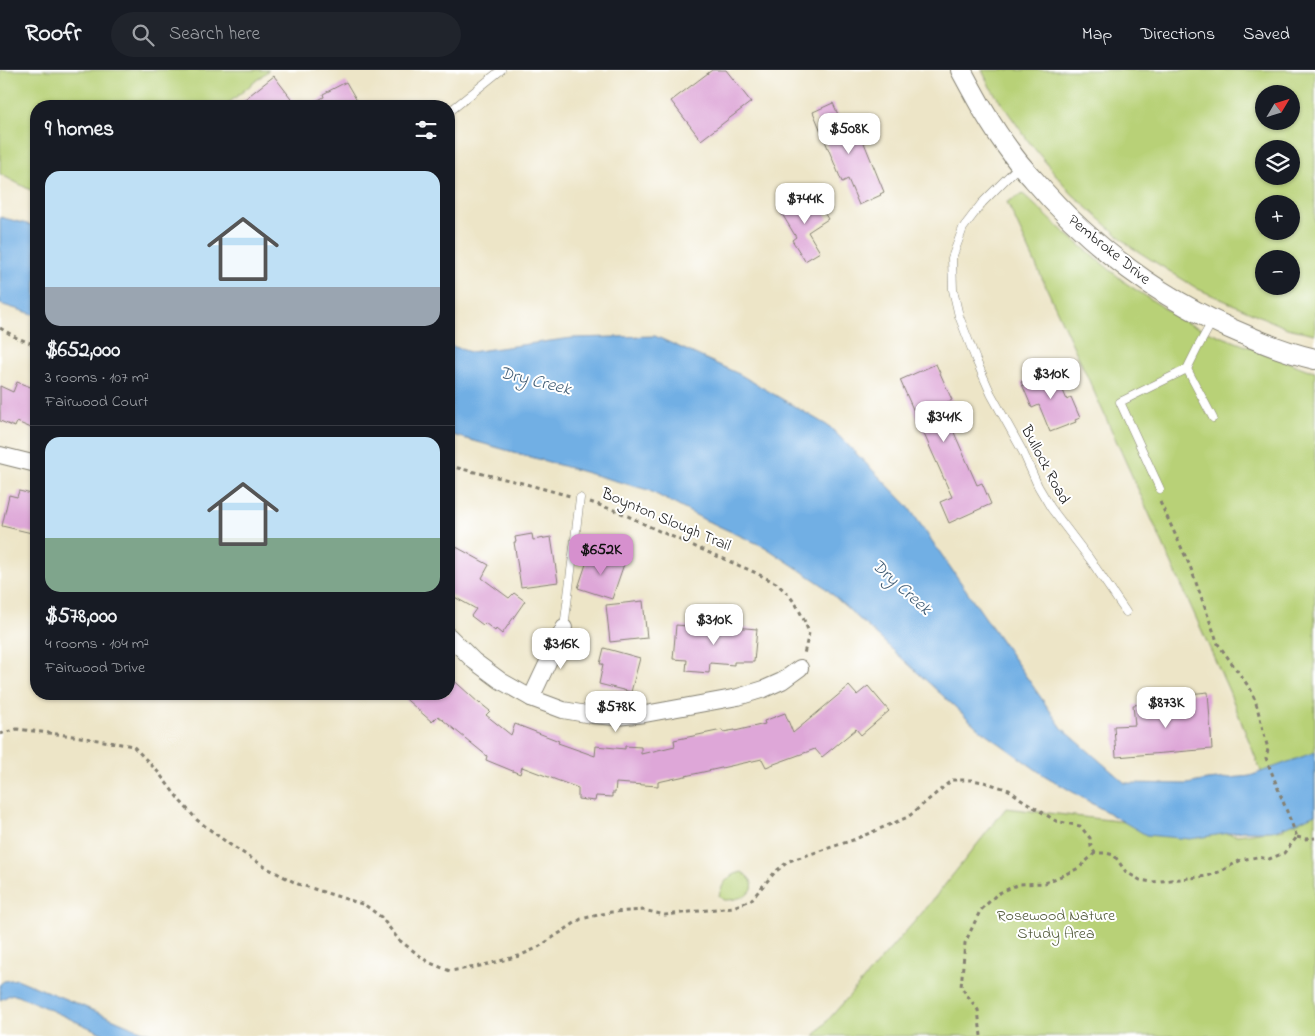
<!DOCTYPE html>
<meta charset="utf-8">
<style>
body{margin:0;font-family:"Indie Flower",sans-serif;background:#20242c;color:#f1f3f6;height:100vh;display:flex;flex-direction:column;font-size:19px;white-space:nowrap}
*{box-sizing:border-box;margin:0}
p{font-size:16px;color:#9ea1a6}
.icon{flex:none;width:28px;height:28px;fill:none;stroke:currentColor;stroke-width:2;stroke-linecap:round;stroke-linejoin:round}
.map{position:relative;flex:1;overflow:hidden}
.sheet{position:absolute;left:30px;top:30px;width:425px;height:600px;display:flex;flex-direction:column;background:#171b24;border-radius:20px;box-shadow:0 1px 4px #0004}
.sheet>*{flex:none}
.needle{width:32px;rotate:52deg}
.fabs{position:absolute;left:1255px;top:15px;display:grid;gap:10px}
.fabs a{display:grid;place-items:center;width:45px;height:45px;border-radius:50%;background:#171b24;box-shadow:0 1px 4px #0004;font-size:25px}
.price{position:absolute;translate:-50% -42px;padding:0 11px;border-radius:10px;background:#fff;color:#222;font-size:16px;line-height:32px;filter:drop-shadow(0 1px 2px #0008)}
.price::after{content:'';position:absolute;left:50%;top:30px;width:15px;height:11px;margin-left:-8px;background:inherit;clip-path:polygon(0 0,100% 0,50% 100%)}
.price.on{background:#d690ce;color:#111}
ul{padding:0;list-style:none}
li{display:grid;align-content:center;gap:10px;height:265px;padding:0 15px}
li+li{border-top:1px solid #363941}
li span{display:grid;place-items:center;height:155px;border-radius:15px;color:#555}
li>.icon{margin-inline-start:auto}
span .icon{width:90px;height:90px;fill:#fffc;stroke-width:1}
li b{font-size:21px}
h2{display:flex;justify-content:space-between;align-items:center;height:60px;padding:0 15px;font-size:21px}
header{display:flex;align-items:center;gap:30px;box-sizing:border-box;height:70px;padding:0 25px;background:#171b24;border-bottom:1px solid #363941}
header strong{font-size:24px}
nav{display:flex;gap:28px;margin-inline-start:auto;font-size:18px}
.search{width:350px;height:45px;background:#20242c;display:flex;align-items:center;gap:12px;box-sizing:border-box;padding:0 18px;border-radius:28px;color:#9ea1a6;font-size:19px}
.map>svg:first-child{display:block}
.green{fill:#b8d177;stroke:#6a764a;fill-rule:evenodd}
.water{fill:#71afe4;stroke:#466680}
.building{fill:#dea7d8}
.lines{fill:none;stroke-linecap:round;stroke-linejoin:round}
.service-casing{stroke:#848072;stroke-width:9}
.minor-casing{stroke:#848072;stroke-width:18}
.tertiary-casing{stroke:#848072;stroke-width:22}
.path{stroke:#848072;stroke-width:3;stroke-dasharray:4 4;stroke-linecap:butt}
.service{stroke:#fff;stroke-width:8}
.minor{stroke:#fff;stroke-width:16}
.tertiary{stroke:#fff;stroke-width:20}
.labels{text-anchor:middle;dominant-baseline:central;stroke-width:4;stroke-linejoin:round;paint-order:stroke}
.street-label{font-size:16px;fill:#1c1c1c;stroke:#fff}
.park-label{font-size:16px;fill:#535b3c;stroke:#fff}
.water-label{font-size:18px;font-style:italic;fill:#425e76;stroke:#fff}
</style>
<header>
<strong>Roofr</strong>
<div class="search"><svg class="icon" aria-label="search" viewBox="0 0 24 24"><circle cx="10" cy="10" r="6"/><path d="M15 15l6 6"/></svg>Search here</div>
<nav><a>Map</a><a>Directions</a><a>Saved</a></nav>
</header>
<div class="map">
<svg width="1315" height="966" viewBox="0 0 1315 966">
<rect width="100%" height="100%" fill="#fff"/>
<filter id="ink" filterUnits="userSpaceOnUse"><feTurbulence type="fractalNoise" baseFrequency=".02" numOctaves="2"/><feDisplacementMap in="SourceGraphic" scale="10" xChannelSelector="R" yChannelSelector="G"/><feConvolveMatrix kernelMatrix="1 2 1 2 8 2 1 2 1" color-interpolation-filters="sRGB"/></filter>
<filter id="wash" filterUnits="userSpaceOnUse"><feTurbulence type="fractalNoise" baseFrequency=".0096" numOctaves="4" result="noise"/><feDisplacementMap in="SourceGraphic" scale="20" xChannelSelector="R" yChannelSelector="G"/><feGaussianBlur stdDeviation="1.12" result="paint"/><feColorMatrix in="noise" values="0 0 0 0 0 0 0 0 0 0 0 0 0 0 0 0 0 1.4 0 .05"/><feComposite in="paint" operator="in"/></filter>
<g filter="url(#wash)">
<rect width="100%" height="100%" fill="#ede5c7"/>
<g class="green">
<polygon points="0,0 269,0 225,36 36,36 36,123 0,104"/>
<path d="M982 0H1315V264L1287 258 1198 219 1131 177 1071 123 1029 72 990 17ZM1264 24H1291V51H1264ZM1264 79H1291V106H1264ZM1264 134H1291V161H1264ZM1264 189H1291V216H1264Z"/>
<polygon points="1023,124 1063,161 1127,214 1189,254 1306,299 1315,301 1315,966 814,966 928,836 1006,738 1237,765 1284,759 1229,621 1087,306 1007,132"/>
<path d="M742 802C767 819 742 831 723 830L719 826C722 813 728 805 742 802Z"/>
</g>
<g class="water">
<polygon points="0,147 31,155 36,155 36,245 0,234"/>
<polygon points="655,266 739,304 830,357 907,435 1062,658 1125,713 1187,714 1207,710 1250,706 1315,682 1315,744 1298,752 1272,761 1243,761 1190,769 1146,765 1042,704 978,658 821,514 765,477 705,450 648,420 449,364 449,275 470,282 572,268"/>
<path d="M17 909C42 920 67 929 92 940 116 949 139 962 164 966H108L33 932 12 924 0 930V914L4 911Z"/>
</g>
<g id="blocks">
<g class="building">
<polygon points="712,0 726,0 751,32 701,70 671,31"/>
<polygon points="274,6 297,36 236,36"/>
<polygon points="346,12 360,36 307,36 324,27 323,24"/>
<polygon points="833,33 846,63 854,60 856,66 860,63 884,122 880,124 881,125 859,135 848,109 842,112 813,42"/>
<polygon points="813,125 828,149 808,162 820,182 805,191 792,170 796,167 782,144"/>
<polygon points="936,294 952,330 942,335 977,415 982,413 991,434 949,453 940,432 952,427 900,310"/>
<polygon points="1054,299 1067,330 1071,327 1080,348 1075,350 1076,352 1050,362 1039,335 1032,338 1021,312"/>
<polygon points="17,312 36,319 36,360 17,352 15,357 0,351 0,316 13,322"/>
<polygon points="19,421 36,425 36,464 2,456 9,425 17,427"/>
<polygon points="532,464 533,470 551,467 558,512 521,517 514,472 516,472 515,467"/>
<polygon points="449,473 489,495 482,508 509,528 514,523 525,531 502,564 496,559 495,561 485,553 483,555 471,546 476,539 449,524"/>
<polygon points="590,482 624,494 612,529 578,518"/>
<polygon points="643,531 647,568 610,572 606,535"/>
<polygon points="676,555 722,559 722,556 757,559 754,592 734,592 734,595 710,593 709,603 686,601 687,590 673,589"/>
<polygon points="604,578 640,588 631,622 599,614 603,594 600,594"/>
<polygon points="449,606 480,634 480,633 490,641 486,645 511,665 515,654 559,671 558,673 595,686 596,676 625,679 625,676 641,677 641,684 675,676 674,670 722,660 723,662 735,660 735,661 765,654 764,651 785,643 793,663 849,616 857,625 868,616 889,641 861,665 856,659 822,687 815,679 766,697 762,689 658,712 658,716 616,713 615,723 612,723 612,727 596,726 595,731 578,729 578,718 522,697 520,704 486,690 487,686 438,646 432,652 400,624 449,624"/>
<polygon points="1208,622 1212,679 1116,687 1114,656 1135,655 1133,635 1163,632 1164,643 1191,640 1189,624"/>
</g>
</g>
</g>
<g filter="url(#ink)">
<use href="#blocks" fill-opacity="0" stroke="#848072" stroke-width="1"/>
<g class="lines">
<g class="service-casing">
<g id="service">
<polyline points="449,42 501,0"/>
<polyline points="1019,96 982,133 963,158 952,188 953,220 959,246 976,290 991,324 1023,382 1038,416 1051,438 1089,488 1126,542"/>
<polyline points="1187,299 1213,348"/>
<polyline points="1160,419 1120,332 1187,299 1198,277 1213,250"/>
<polyline points="564,558 580,428"/>
</g>
</g>
<g class="minor-casing">
<g id="minor">
<polyline points="0,385 36,394"/>
<polyline points="449,566 474,591 501,611 531,628 563,640 592,645 616,647 645,644 738,627 764,619 782,611 800,598"/>
<polyline points="531,628 564,558"/>
</g>
</g>
<g class="tertiary-casing">
<path id="tertiary" d="M961 0C976 28 991 56 1010 81 1017 92 1026 101 1034 110 1093 179 1167 233 1250 267 1271 276 1293 284 1315 289"/>
</g>
<g class="path">
<polyline points="0,258 17,268 36,275"/>
<polyline points="449,396 522,413 570,426"/>
<polyline points="590,432 617,441 659,461 754,502 776,513 788,524 797,536 805,552 809,563 804,584"/>
<polyline points="1160,432 1190,496 1218,574 1251,620 1256,633 1268,679 1266,688 1297,767"/>
<polyline points="0,664 17,659 80,667 133,676 158,702 181,732 197,750 229,774 267,798 298,814 365,835 381,847 399,870 428,892 450,901 476,897 519,886 537,878 581,849 611,842 643,840 665,845 733,837 751,830 775,802 789,791 853,770 908,747 952,710 971,710 984,712 1009,720 1021,729 1056,751 1080,756 1090,768 1091,777 1095,783 1106,783 1114,785 1126,802 1140,810 1152,812 1208,806 1221,801 1241,790 1257,787 1269,789 1284,783 1297,767"/>
<polyline points="1297,767 1305,769 1315,768"/>
<polyline points="981,966 978,940 961,917 965,873 980,841 997,824 1019,814 1045,813 1079,798 1095,783"/>
</g>
<use href="#service" class="service"/>
<use href="#minor" class="minor"/>
<use href="#tertiary" class="tertiary"/>
</g>
</g>
<g class="labels">
<g class="street-label">
<text transform="translate(1109 180) rotate(39)">Pembroke Drive</text>
<text transform="translate(1045 395) rotate(62)">Bullock Road</text>
<text transform="translate(666 450) rotate(23)">Boynton Slough Trail</text>
</g>
<g class="park-label">
<text x="1056" y="846">Rosewood Nature<tspan x="1056" dy="18">Study Area</tspan></text>
</g>
<g class="water-label">
<text transform="translate(535 312) rotate(14)">Dry Creek</text>
<text transform="translate(901 518) rotate(42)">Dry Creek</text>
</g>
</g>
</svg>
<div class="fabs">
<a><svg class="needle" viewBox="-14 -14 28 28"><path d="M0-13l5 13h-10z" fill="#e53935"/><path d="M0 13l5-13h-10z" fill="#9ea1a6"/></svg></a>
<a><svg class="icon" aria-label="layers" viewBox="0 0 24 24"><path d="M12 4l9 5-9 5-9-5zM3 14l9 5 9-5"/></svg></a>
<a>+</a>
<a>−</a>
</div>
<b class="price" style="left:849px;top:85px">$508K</b>
<b class="price" style="left:805px;top:155px">$744K</b>
<b class="price" style="left:1051px;top:330px">$310K</b>
<b class="price" style="left:944px;top:373px">$341K</b>
<b class="price on" style="left:601px;top:506px">$652K</b>
<b class="price" style="left:714px;top:576px">$310K</b>
<b class="price" style="left:561px;top:600px">$316K</b>
<b class="price" style="left:1166px;top:659px">$873K</b>
<b class="price" style="left:616px;top:663px">$578K</b>
<section class="sheet">
<h2>9 homes<svg class="icon" aria-label="filters" viewBox="0 0 24 24"><path d="M4 7h16M4 17h16"/><circle cx="9" cy="7" r="2"/><circle cx="15" cy="17" r="2"/></svg></h2>
<ul>
<li><span style="background:linear-gradient(#bfe0f5 75%,#9aa5b1 0)"><svg class="icon" aria-label="home" viewBox="0 0 24 24"><path d="M3 11l9-7 9 7M6 9v11h12V9"/></svg></span><div><b>$652,000</b><p>3 rooms · 107 m²</p><p>Fairwood Court</p></div></li>
<li><span style="background:linear-gradient(#bfe0f5 65%,#7fa58c 0)"><svg class="icon" aria-label="home" viewBox="0 0 24 24"><path d="M3 11l9-7 9 7M6 9v11h12V9"/></svg></span><div><b>$578,000</b><p>4 rooms · 104 m²</p><p>Fairwood Drive</p></div></li>
</ul>
</section>
</div>
